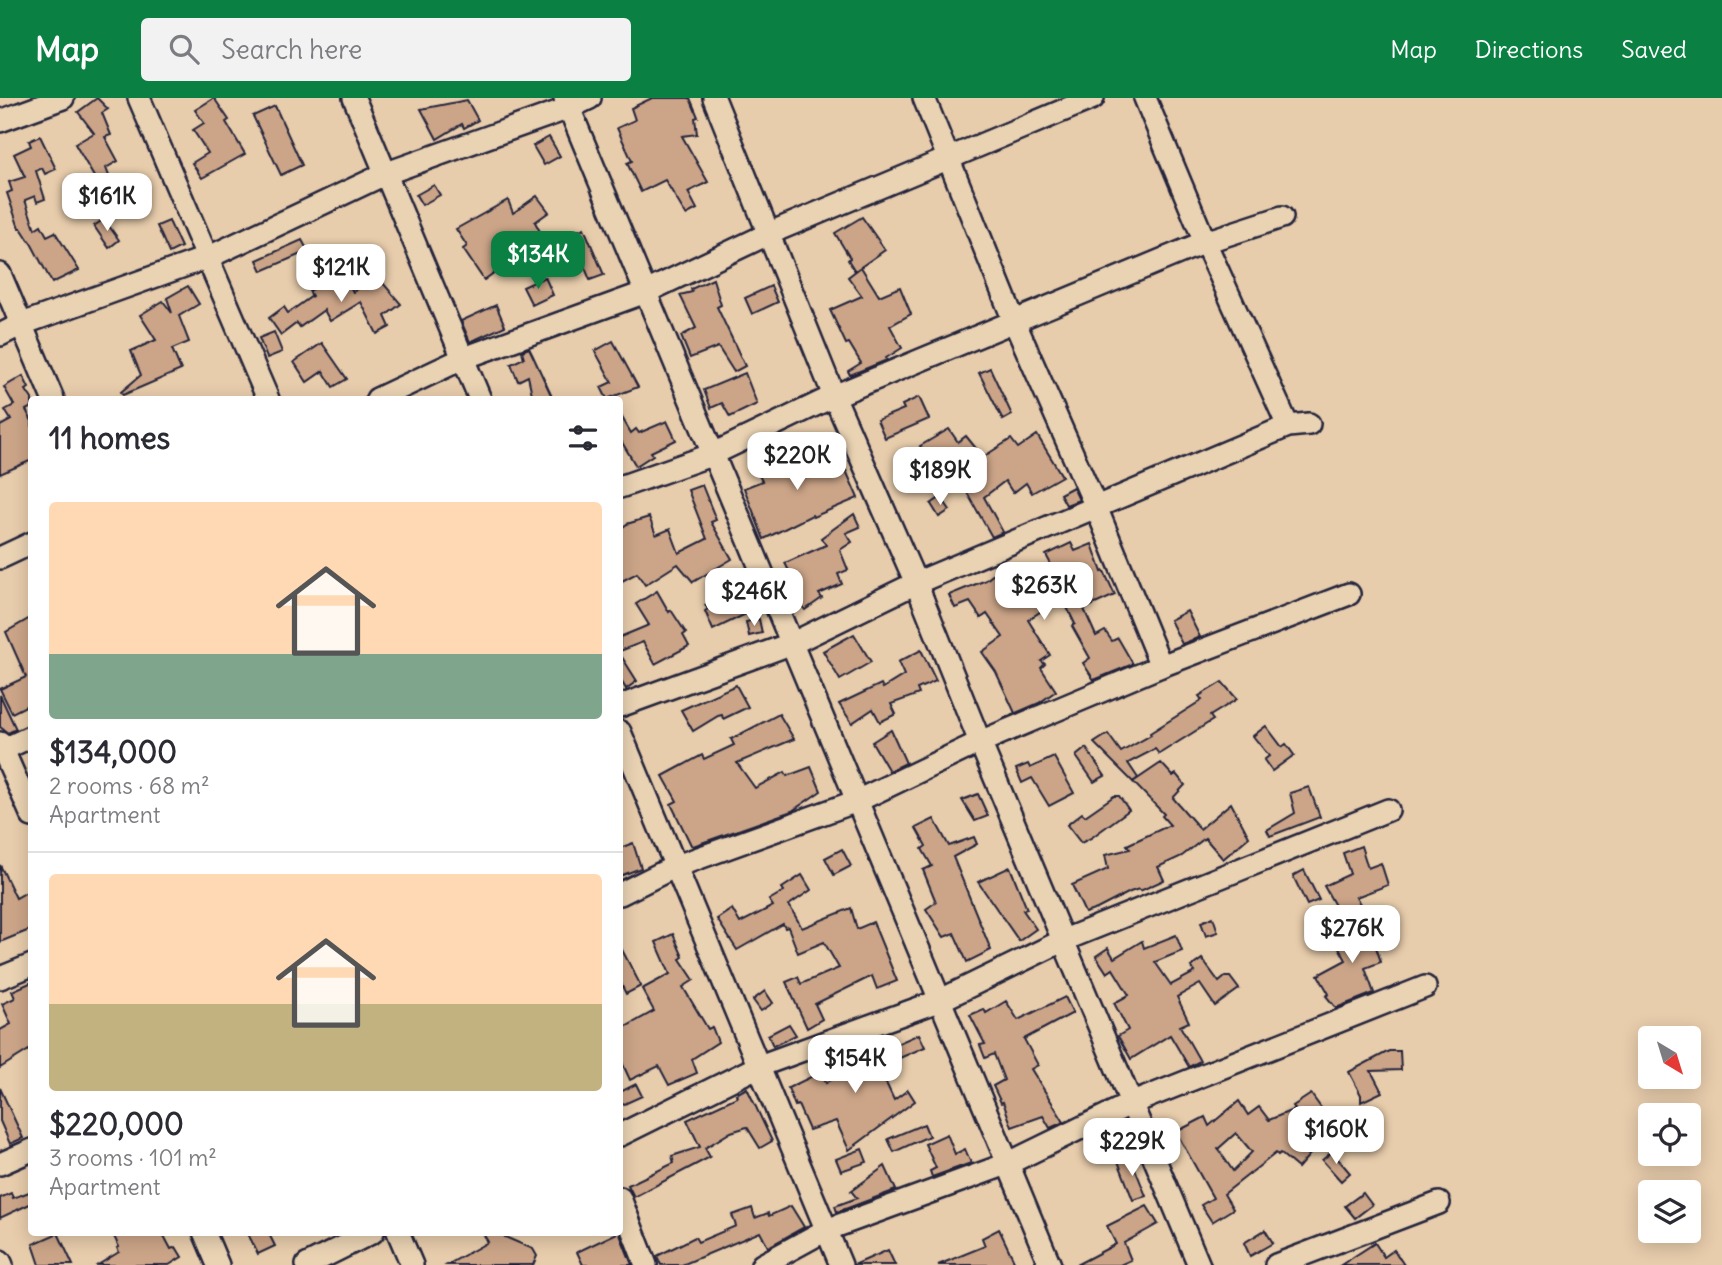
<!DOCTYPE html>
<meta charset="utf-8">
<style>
body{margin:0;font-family:Delius,sans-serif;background:#f2f2f3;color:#2b2b33;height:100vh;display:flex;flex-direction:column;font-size:26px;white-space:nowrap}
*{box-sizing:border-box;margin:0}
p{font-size:23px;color:#7c7c81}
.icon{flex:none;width:38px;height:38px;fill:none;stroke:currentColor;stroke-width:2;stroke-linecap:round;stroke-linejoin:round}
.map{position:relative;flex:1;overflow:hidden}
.details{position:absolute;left:28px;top:298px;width:595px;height:840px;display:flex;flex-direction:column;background:#fff;border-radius:7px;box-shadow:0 4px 18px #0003}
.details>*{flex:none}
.needle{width:46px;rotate:142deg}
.buttons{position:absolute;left:1638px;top:928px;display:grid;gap:14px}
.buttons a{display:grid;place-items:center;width:63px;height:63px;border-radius:7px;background:#fff;box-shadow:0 4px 18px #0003;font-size:35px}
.price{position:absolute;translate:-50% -60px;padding:0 16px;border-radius:14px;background:#fff;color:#222;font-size:23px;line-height:46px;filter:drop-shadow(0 2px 4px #0008)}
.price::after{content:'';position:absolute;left:50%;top:42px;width:21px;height:16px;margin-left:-10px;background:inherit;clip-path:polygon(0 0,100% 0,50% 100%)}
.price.active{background:#0b8043;color:#fff}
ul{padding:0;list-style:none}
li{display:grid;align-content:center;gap:14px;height:371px;padding:0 21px}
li+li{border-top:2px solid #e1e1e2}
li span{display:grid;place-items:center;height:217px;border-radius:7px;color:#555}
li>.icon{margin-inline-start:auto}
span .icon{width:126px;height:126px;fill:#fffc;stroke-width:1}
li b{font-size:30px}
h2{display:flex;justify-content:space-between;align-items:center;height:84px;padding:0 21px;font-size:30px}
header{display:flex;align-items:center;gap:42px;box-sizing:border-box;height:98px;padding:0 35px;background:#0b8043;color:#fff}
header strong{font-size:33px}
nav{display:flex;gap:38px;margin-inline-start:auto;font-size:24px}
.search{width:490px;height:63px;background:#f2f2f3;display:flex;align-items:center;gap:18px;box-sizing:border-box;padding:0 24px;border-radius:7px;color:#7c7c81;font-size:26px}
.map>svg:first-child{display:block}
.building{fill:#cca588;stroke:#22223b;stroke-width:2;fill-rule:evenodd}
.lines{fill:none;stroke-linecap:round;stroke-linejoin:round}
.minor-casing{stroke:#22223b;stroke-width:26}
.minor{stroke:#ead3b3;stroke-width:21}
</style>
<header>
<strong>Map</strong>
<div class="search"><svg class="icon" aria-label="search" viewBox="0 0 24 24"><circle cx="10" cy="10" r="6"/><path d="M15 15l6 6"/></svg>Search here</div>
<nav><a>Map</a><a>Directions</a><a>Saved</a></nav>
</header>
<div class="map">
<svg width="1722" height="1167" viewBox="0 0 1722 1167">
<rect width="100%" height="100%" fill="#e8cdac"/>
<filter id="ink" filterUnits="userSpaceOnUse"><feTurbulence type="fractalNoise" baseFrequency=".0143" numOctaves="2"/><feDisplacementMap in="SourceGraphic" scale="14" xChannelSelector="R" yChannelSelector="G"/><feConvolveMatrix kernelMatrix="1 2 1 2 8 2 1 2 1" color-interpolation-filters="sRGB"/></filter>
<g filter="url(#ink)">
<g class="building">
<polygon points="97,0 108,11 102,15 111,37 105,39 118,63 106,70 112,86 101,91 75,46 94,35 78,14"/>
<polygon points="214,0 229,22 226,24 245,56 202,80 192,65 208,55 193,32 204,25 195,12"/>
<polygon points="652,0 690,0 698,19 695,20 697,36 682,38 708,84 688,94 697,111 686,117 665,82 641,94 627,65 632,63 617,30 635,22 631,10"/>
<polygon points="467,2 478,22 464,30 462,26 437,41 421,11"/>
<polygon points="275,8 302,67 281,77 253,18"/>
<polygon points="40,38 56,71 45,76 42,70 36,73 45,101 37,104 35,98 25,102 35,131 41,127 47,138 55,134 79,172 52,185 32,147 21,130 19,130 7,95 12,93 9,84 25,79 14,56 31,48 29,43"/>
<polygon points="549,39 560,58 544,67 533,48"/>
<polygon points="434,87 440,97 422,107 416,97"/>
<polygon points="537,98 549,114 535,124 547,147 584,130 604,177 590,182 581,160 548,173 540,152 510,170 506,166 484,182 463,151 467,148 456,131 508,102 513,115"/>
<polygon points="862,119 885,152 855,173 848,162 850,160 835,135"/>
<polygon points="104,121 119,142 109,150 94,128"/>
<polygon points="169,123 181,149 169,155 157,128"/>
<polygon points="302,142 308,153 262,173 257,162"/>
<polygon points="861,169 879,198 900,189 911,216 890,228 902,250 886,260 887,262 850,277 848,273 861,265 849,245 846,246 830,212 862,198 848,179"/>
<polygon points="343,175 353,194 377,178 401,206 385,218 390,229 377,236 361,204 330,223 324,212 300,229 297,225 281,237 269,220 284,209 288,215 312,198 309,193"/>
<polygon points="545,179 553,197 532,207 523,189"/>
<polygon points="713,181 721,207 717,209 745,268 734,274 718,249 690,260 681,238 696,230 680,197 692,194 691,191"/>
<polygon points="188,188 199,206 179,218 189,244 172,251 181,272 123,297 121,294 141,277 131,253 156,242 140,217 163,203 172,215 167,200"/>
<polygon points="771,188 778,204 752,216 745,200"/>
<polygon points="496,207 505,228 470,244 461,223"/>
<polygon points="274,234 282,254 267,260 259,240"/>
<polygon points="613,243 638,289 607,301 601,289 612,284 595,253"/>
<polygon points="322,245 347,281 333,289 323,273 307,284 294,264"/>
<polygon points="529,250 532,256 553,301 533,301 528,278 518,283 511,266 524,260 522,253"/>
<polygon points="990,270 1012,317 1003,322 979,275"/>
<polygon points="745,275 757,306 730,319 722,305 711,310 704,292"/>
<polygon points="23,278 29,290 26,292 32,301 32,309 26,312 32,323 32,362 0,376 0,328 11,322 5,312 14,307 4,289"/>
<polygon points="919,299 929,321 885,340 877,322 904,311 902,307"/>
<polygon points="620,316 631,335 636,331 639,335 667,323 676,342 651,354 653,357 636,368 620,341"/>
<polygon points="949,331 958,344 966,338 983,359 1011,341 1018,350 1037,337 1062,378 1032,395 1026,385 1013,395 1005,383 984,399 1003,434 992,439 965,391 976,385 961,363 953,357 934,369 920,348"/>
<polygon points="802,351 812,374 841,361 858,400 813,419 812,417 764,441 744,390 762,383 757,374"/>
<polygon points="702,387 716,422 711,424 732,461 693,484 678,466 645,487 637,475 620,484 620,431 627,426 649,419 656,437 670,431 679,455 707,441 688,392"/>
<polygon points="1073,389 1079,402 1066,407 1060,396"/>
<polygon points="941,399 950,412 939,419 931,406"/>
<polygon points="854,416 860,429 846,435 852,444 840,452 848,472 838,476 842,486 819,496 822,500 805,512 791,494 797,489 785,465 826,447 821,440"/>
<polygon points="1071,445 1075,453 1092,446 1102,474 1104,473 1115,497 1084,511 1096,538 1105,533 1112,543 1118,540 1133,566 1094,582 1083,565 1090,560 1072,528 1075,526 1062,499 1028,522 1050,557 1041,563 1045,566 1041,570 1056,593 1039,605 1004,620 1015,615 996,574 982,554 1003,539 987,516 981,520 970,504 955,510 949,497 986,482 999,472 1011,490 1053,470 1046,457"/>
<polygon points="736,489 750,514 713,532 705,513 708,511 705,507"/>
<polygon points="657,493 669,514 671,512 686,535 683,537 689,548 655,566 643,544 620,553 620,539 649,527 636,506"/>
<polygon points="1187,513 1200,539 1182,546 1170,522"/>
<polygon points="32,519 32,605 12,615 0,591 26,579 6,534"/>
<polygon points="759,521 762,535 749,538 746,524"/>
<polygon points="854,536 871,564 840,582 823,553"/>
<polygon points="921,552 936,583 917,591 919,596 891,606 896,616 880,624 873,611 852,625 839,606 881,586 883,590 904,577 898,564"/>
<polygon points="620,556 637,583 626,591 620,581"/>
<polygon points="1222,584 1237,601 1210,618 1213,622 1159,656 1155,651 1128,665 1138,680 1133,684 1094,645 1108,636 1121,654 1151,637 1150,635 1202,602 1199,598"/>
<polygon points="736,587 748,609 723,621 722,617 718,618 693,633 681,612"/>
<polygon points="0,597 16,631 8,635 0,629"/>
<polygon points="779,616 794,641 737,665 755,690 785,674 787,678 811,669 821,693 792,713 693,748 691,747 671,706 677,703 663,678 702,657 704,661 734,647 731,641"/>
<polygon points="1266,628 1282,649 1286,646 1294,657 1272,673 1264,662 1269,658 1253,638"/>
<polygon points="891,632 906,665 889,673 872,644"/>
<polygon points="1086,650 1105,678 1094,684 1076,658"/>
<polygon points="1054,659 1074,695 1049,708 1032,680 1022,685 1016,671 1028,666 1030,670"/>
<polygon points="1161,665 1173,678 1176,676 1185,687 1173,700 1200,731 1231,705 1249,739 1223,761 1205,740 1182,758 1158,769 1164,782 1140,793 1139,791 1130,794 1097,811 1085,815 1072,787 1108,771 1105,757 1130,751 1127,747 1170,727 1162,718 1164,716 1133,684"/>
<polygon points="1309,689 1320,719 1270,738 1267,732 1295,715 1290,695"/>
<polygon points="978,696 988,718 975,723 962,702"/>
<polygon points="1114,698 1119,698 1129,712 1091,740 1081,745 1067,727 1082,715 1085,718"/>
<polygon points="934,721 949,748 974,739 977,746 953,759 991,852 967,864 954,835 944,839 926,811 936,804 923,772 932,768 922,751 926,748 916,730"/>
<polygon points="633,745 641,770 620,778 620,750"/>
<polygon points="1361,748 1368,770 1381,765 1388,787 1356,799 1364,813 1344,824 1324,788 1350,776 1343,755"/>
<polygon points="842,751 851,768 834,777 825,760"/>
<polygon points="0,767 16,800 32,791 32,831 0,844"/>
<polygon points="1010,769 1027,811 1023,812 1036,831 1019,843 978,784"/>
<polygon points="1304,772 1319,802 1307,807 1293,778"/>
<polygon points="802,777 811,792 789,807 802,830 851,810 857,831 873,824 897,883 877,891 872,878 815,906 822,921 807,930 786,884 798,879 801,886 839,870 824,844 798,855 788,829 785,830 783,826 737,852 717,821 732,811 740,825 773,808 769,802 784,793 782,790"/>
<polygon points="1213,819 1218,834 1206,838 1201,824"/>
<polygon points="1355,821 1365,840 1380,834 1385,845 1376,849 1381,864 1365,870 1374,895 1336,910 1326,898 1329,896 1318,877 1346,862 1331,835"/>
<polygon points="673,836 683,859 680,861 694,882 683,889 708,931 712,929 718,944 692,961 697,975 669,987 659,968 630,982 620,960 620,932 654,913 642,891 670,876 656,844"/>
<polygon points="1176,837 1182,853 1155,864 1171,887 1195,874 1191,869 1202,861 1219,884 1225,879 1230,879 1239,891 1215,908 1200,886 1177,899 1189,924 1180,928 1200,963 1189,969 1170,937 1131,961 1118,938 1128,932 1114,905 1129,897 1113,871 1107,875 1096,858 1108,850 1114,860 1142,843 1144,850"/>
<polygon points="620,848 641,888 626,896 620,884"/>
<polygon points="32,884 32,950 0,970 0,932 11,926 2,906 15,900 12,893"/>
<polygon points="765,893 773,905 761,913 753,902"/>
<polygon points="1065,899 1073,915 1024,941 1038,967 1031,971 1064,1024 1050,1030 1043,1018 1012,1029 1003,1004 1001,1005 993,988 1004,982 994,956 985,960 980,947 985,946 970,917 984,911 986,915 1006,903 1018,922"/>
<polygon points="789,926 796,937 773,948 768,937"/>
<polygon points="919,936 925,949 888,965 889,969 880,972 894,1002 908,992 915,1003 849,1052 836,1023 809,1032 798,1007 795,1008 788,990 821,974 826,985 865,961 863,956 882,949 883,952"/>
<polygon points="1389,953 1400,953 1401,972 1371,973 1382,994 1361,1004 1361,997 1349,974"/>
<polygon points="636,986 642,998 620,1008 620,994"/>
<polygon points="0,990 23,1040 10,1046 0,1023"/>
<polygon points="747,990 772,1043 760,1050 747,1029 731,1034 705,1050 710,1059 634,1099 628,1087 674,1065 672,1058 700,1049 687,1022 737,999 736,996"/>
<path d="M1311 996 1324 1014 1296 1034 1306 1042 1302 1048 1311 1055 1298 1070 1280 1055 1278 1057 1276 1055 1224 1096 1233 1111 1212 1124 1201 1107 1213 1100 1176 1034 1205 1019 1209 1028 1239 1003 1248 1017 1259 1009 1269 1022 1295 1011 1293 1008ZM1236 1035 1252 1054 1233 1073 1218 1051Z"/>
<polygon points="924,1026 929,1038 894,1054 888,1041"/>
<polygon points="947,1036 955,1056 965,1051 971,1065 932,1079 930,1073 936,1070 925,1046"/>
<polygon points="862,1051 867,1064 841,1073 836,1061"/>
<polygon points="1332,1054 1350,1075 1341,1083 1322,1062"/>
<polygon points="1130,1058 1146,1098 1133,1102 1118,1063"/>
<polygon points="885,1068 896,1092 837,1114 835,1108 857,1100 851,1093"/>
<polygon points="32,1093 32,1105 0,1120 0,1100 11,1095 13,1100"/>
<polygon points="1363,1095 1372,1107 1355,1120 1345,1108"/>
<polygon points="791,1108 804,1129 768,1149 760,1134 682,1167 661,1167 657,1158 695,1139 698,1144 736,1128 732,1117 752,1110 755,1120 768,1115 769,1118"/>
<polygon points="1147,1108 1158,1126 1124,1145 1131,1162 1120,1167 1076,1167 1116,1146 1107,1128"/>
<polygon points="999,1131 1016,1167 938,1167 985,1148 982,1140"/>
<polygon points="1265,1132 1273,1145 1250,1158 1244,1145"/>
<polygon points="112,1134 162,1134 171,1151 176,1149 182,1159 169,1167 98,1167 119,1154 117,1150 119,1149"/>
<polygon points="247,1134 268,1134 275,1148 258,1156"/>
<polygon points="482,1134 507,1134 505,1139 533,1151 537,1158 533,1167 447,1167 488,1144"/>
<polygon points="619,1134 632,1167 583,1167 577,1154"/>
<polygon points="58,1135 73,1167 40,1167 33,1146"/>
<polygon points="1375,1145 1384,1159 1394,1152 1404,1167 1341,1167"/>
<polygon points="888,1152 895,1167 854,1167"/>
</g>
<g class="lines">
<g class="minor-casing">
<g id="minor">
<polyline points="139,0 268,301"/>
<polyline points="354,0 480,301"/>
<polyline points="565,0 1050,1167"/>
<polyline points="714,0 834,298 916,485 980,644 1199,1167"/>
<polyline points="924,0 1014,223 1096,409 1161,568"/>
<polyline points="1145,0 1205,144 1288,328"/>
<polyline points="0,23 63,0"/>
<polyline points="0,176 53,301"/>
<polyline points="0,237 22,226 209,159 387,75 569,10 590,0"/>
<polyline points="377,301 464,260 646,194 770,135 1093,0"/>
<polyline points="620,389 711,357 834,298 1205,144 1282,119"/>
<polyline points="0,460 32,445"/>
<polyline points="620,608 793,545 916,485 1288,328 1309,326"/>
<polyline points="620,634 841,1167"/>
<polyline points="0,645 32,718"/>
<polyline points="0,653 32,638"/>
<polyline points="620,796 674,769 857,703 980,644 1161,568 1349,496"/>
<polyline points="0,880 32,867"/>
<polyline points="620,1037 759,968 941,902 1064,842 1388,712"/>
<polyline points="0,1066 32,1052"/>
<polyline points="620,1100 646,1167"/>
<polyline points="204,1134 218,1167"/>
<polyline points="398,1134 412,1167"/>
<polyline points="0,1163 2,1167"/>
<polyline points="307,1167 373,1134"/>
<polyline points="762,1167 826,1132 1007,1066 1130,1006 1425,889"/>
<polyline points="1276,1167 1439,1105"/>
</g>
</g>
<use href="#minor" class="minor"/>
</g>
</g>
</svg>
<div class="buttons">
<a><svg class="needle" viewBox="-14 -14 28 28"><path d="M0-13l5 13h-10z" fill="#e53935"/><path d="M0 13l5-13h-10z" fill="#7c7c81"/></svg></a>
<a><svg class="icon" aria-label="locate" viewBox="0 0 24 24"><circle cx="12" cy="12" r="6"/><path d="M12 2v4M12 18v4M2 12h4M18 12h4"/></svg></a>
<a><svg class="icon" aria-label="layers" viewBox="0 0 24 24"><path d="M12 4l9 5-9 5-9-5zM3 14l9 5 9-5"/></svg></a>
</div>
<b class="price" style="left:107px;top:135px">$161K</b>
<b class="price active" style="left:538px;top:193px">$134K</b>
<b class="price" style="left:341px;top:206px">$121K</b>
<b class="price" style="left:797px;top:394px">$220K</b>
<b class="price" style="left:940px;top:409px">$189K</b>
<b class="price" style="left:1044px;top:524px">$263K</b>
<b class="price" style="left:754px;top:530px">$246K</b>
<b class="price" style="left:1352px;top:867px">$276K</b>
<b class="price" style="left:855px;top:997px">$154K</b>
<b class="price" style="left:1336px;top:1068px">$160K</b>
<b class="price" style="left:1132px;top:1080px">$229K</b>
<section class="details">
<h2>11 homes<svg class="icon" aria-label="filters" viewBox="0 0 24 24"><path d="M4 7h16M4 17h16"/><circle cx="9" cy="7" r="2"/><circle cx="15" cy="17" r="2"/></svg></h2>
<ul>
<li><span style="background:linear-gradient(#ffd9b3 70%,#7fa58c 0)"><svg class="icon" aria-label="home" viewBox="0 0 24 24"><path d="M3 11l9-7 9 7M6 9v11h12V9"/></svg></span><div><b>$134,000</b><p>2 rooms · 68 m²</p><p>Apartment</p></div></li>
<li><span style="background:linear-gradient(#ffd9b3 60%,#c2b280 0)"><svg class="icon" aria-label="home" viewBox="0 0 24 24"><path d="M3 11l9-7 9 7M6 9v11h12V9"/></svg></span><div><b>$220,000</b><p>3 rooms · 101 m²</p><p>Apartment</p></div></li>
</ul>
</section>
</div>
